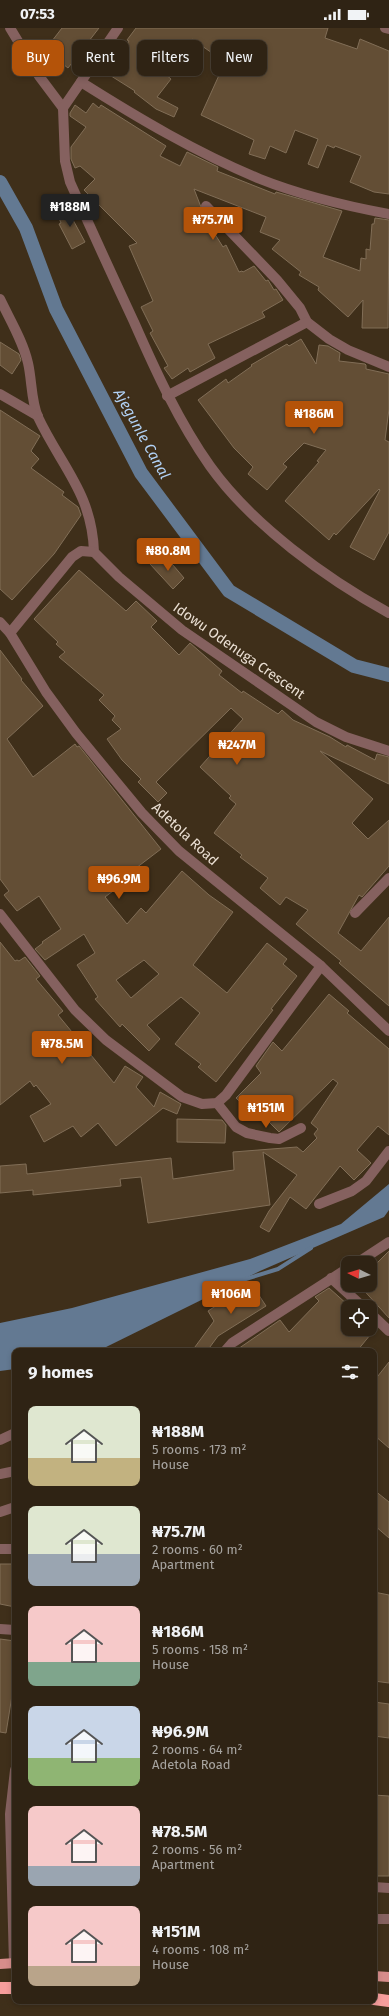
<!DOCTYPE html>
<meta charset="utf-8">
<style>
body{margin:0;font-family:"Fira Sans",sans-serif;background:#372b1d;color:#f1f3f6;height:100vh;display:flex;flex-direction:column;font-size:15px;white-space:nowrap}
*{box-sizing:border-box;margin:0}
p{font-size:13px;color:#a7a4a0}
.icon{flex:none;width:22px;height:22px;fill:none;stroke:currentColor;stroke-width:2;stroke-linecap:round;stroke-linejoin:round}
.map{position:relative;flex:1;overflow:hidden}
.sheet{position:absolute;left:12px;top:1320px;width:365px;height:656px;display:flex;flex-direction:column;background:#2f2314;border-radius:8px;box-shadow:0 2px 6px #0003,0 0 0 1px #4a4034}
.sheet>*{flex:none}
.hud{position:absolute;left:12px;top:12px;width:365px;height:36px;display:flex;gap:8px}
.needle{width:26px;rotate:275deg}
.tools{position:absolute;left:341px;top:1228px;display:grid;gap:8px}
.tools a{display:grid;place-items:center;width:36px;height:36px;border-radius:8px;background:#2f2314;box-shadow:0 2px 6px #0003,0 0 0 1px #4a4034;font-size:20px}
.price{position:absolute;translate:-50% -34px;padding:0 9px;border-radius:4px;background:#b45309;color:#fff;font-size:13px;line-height:26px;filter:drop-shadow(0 1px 2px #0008)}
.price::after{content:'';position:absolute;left:50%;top:24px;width:12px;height:9px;margin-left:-6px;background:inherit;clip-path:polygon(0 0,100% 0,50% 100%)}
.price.on{background:#222;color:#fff}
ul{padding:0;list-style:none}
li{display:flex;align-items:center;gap:12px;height:100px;padding:0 16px}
li span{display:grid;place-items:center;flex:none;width:112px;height:80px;border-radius:8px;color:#555}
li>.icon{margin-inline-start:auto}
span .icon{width:48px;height:48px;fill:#fffc;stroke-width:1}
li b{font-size:17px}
h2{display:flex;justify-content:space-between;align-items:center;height:48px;padding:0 16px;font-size:17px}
.chip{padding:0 14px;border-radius:8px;background:#2f2314;box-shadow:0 2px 6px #0003,0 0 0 1px #4a4034;font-size:14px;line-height:36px}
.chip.on{background:#b45309;color:#fff}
.status{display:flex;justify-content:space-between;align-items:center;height:28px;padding:0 20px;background:#2f2314;direction:ltr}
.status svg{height:11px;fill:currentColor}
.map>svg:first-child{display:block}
.water{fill:#637992}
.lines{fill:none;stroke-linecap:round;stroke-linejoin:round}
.stream{stroke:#637992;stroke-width:4}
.canal{stroke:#637992;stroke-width:14}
.building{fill:#634e35;stroke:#816e57;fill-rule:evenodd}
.minor{stroke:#85615f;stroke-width:10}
.major{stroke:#d78d8b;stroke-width:10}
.highway{stroke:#f79e9c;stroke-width:12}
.labels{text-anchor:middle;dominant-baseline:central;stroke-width:3;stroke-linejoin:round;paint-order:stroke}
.street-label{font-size:14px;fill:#ebe0d4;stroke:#3f2f1a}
.water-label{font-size:15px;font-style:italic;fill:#b2d2f6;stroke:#3f2f1a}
</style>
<div class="status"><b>07:53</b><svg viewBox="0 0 49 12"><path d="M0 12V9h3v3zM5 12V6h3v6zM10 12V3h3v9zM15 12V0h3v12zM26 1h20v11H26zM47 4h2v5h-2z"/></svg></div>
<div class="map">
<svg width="389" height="1988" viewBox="0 0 389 1988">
<rect width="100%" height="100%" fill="#3f2f1a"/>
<polygon class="water" points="389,1156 389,1182 384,1189 260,1243 98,1323 15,1323 15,1341 0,1343 0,1295 72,1280 250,1231 341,1196"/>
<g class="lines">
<polyline class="stream" points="233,1255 278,1241 311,1220"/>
<polyline class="canal" points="0,154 26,200 56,281 141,445 229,563 354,638 389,647"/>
</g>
<g class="building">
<polygon points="62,0 99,0 68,40 45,22"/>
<polygon points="136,0 328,0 325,10 357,21 360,11 389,23 389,166 374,164 350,154 361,128 335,118 334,120 327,117 318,140 308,136 318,111 295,102 286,125 270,118 265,131 249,126 254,112 201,87 225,34 192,11 165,46 171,51 157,69 178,80 174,89 156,81 134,64 135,63 108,46 129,13 127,12"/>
<polygon points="93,75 99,80 101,77 166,118 160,128 180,138 187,124 218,139 217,143 275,166 276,164 342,183 323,229 360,243 361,230 366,231 366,221 370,222 372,196 374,196 375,190 389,192 388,300 362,300 363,272 348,289 318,262 319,259 299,247 301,244 272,221 280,212 260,204 266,189 194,161 206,192 223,219 226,217 239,244 242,243 243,244 254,238 266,253 268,252 274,262 276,261 283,272 262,284 265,289 208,316 215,330 190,344 188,340 172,351 164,340 168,338 150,305 153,303 141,279 153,273 129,218 137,215 84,162 95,151 80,138 75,140 71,131 71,119 86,99 70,88 70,85 75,77 86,85"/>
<polygon points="66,179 85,214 72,221 59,196 61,195 56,183"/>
<polygon points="301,311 316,336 319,317 328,318 340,325 339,333 365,336 366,337 366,341 389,346 389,381 385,412 389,414 389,504 374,532 350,519 380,462 379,461 336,507 334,505 329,512 285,473 319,434 317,433 326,422 304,415 283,436 287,439 267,462 248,446 253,439 234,420 198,372 226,351 228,355 252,338 251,337 287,316 289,318"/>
<polygon points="0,314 19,326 21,332 12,346 0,337"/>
<polygon points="0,382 40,408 31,423 39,431 31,440 64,464 62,467 78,479 81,487 54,526 12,572 0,561"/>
<polygon points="161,528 165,532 167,530 184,550 173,561 150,536"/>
<polygon points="79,542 126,583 136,573 157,593 151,599 179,627 190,615 222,643 219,647 242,665 243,663 278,686 282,682 293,692 330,709 346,719 347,717 375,732 377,726 389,729 389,756 320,723 373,771 352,795 368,811 389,792 389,838 362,869 359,867 338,905 361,923 389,889 389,978 339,935 341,933 296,896 308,882 286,869 280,877 260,860 268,850 240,829 242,827 214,805 236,776 229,770 231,768 200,739 243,691 231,680 156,754 167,765 158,774 138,754 141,751 122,732 107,711 121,701 112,692 115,688 99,672 104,667 59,629 65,624 56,616 58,614 34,591"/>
<path d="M0 622 22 651 21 652 43 678 7 711 33 749 75 716 77 719 79 718 161 821 119 853 121 857 105 869 127 896 141 880 146 885 182 843 209 867 233 884 193 937 227 965 267 915 287 931 283 936 297 948 271 981 273 982 216 1054 198 1039 201 1036 175 1016 200 985 181 969 147 997 160 1011 149 1023 122 996 120 999 95 971 98 969 77 937 95 925 84 906 45 932 35 921 43 915 42 914 61 901 39 868 17 883 4 867 9 863 0 851ZM144 932 159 946 131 970 116 952Z"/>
<polygon points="0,914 15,933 17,932 19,933 25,929 40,948 36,951 63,983 58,987 114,1055 125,1038 143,1049 136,1059 154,1079 160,1064 181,1076 177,1086 163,1080 116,1118 98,1095 81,1109 73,1098 44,1114 30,1088 51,1076 36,1057 34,1059 30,1053 0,1077"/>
<polygon points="329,966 349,983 347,985 389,1021 389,1107 378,1098 357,1122 371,1135 354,1152 340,1138 306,1181 290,1169 269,1204 260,1199 269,1183 297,1147 263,1124 270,1177 148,1195 141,1149 120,1151 121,1158 33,1167 33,1162 0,1165 0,1138 26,1136 27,1146 171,1130 173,1151 234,1142 233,1124 297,1119 303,1124 317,1110 314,1106 318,1101 311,1095 338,1055 333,1051 279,1104 261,1086 258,1092 236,1070 261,1045 256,1038 273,1014 282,1023"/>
<polygon points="177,1091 222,1092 226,1097 225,1115 177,1114"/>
<polygon points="389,1223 389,1290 359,1257 370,1257 370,1242"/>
<polygon points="251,1255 266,1278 218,1308 207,1323 192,1323 214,1293 208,1283"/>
<polygon points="329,1260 348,1277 348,1301 375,1301 357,1323 235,1323 280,1292 289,1304 319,1273 315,1269"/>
<polygon points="389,1334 389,1420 374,1407 374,1353"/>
<polygon points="374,1462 389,1474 389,1510 374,1497"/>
<polygon points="0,1536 15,1536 15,1579 0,1576"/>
<polygon points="374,1564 389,1567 389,1655 374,1653"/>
<polygon points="0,1611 15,1613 15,1649 6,1705 0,1704"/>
<polygon points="374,1674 389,1676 389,1710 374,1708"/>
<polygon points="374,1767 389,1768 389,1848 374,1848"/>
</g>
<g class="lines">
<g class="minor">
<polyline points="10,0 39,48 63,80"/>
<path d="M118 0 63 80 65 133 70 154C91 201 112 247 134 294 156 344 179 394 210 438 252 497 327 551 389 585"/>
<polyline points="385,0 389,1"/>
<path d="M81 54C138 90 197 125 260 151 300 167 346 178 389 186"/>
<polyline points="206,178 277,252 300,280 307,294 329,311 348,322 389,339"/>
<path d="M0 271C10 292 23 313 28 335 32 352 31 373 38 389 61 438 92 465 94 524L119 549 182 602 316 694 346 709 389 723"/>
<polyline points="0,366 38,388"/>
<polyline points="167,368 307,294"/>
<polyline points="0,594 10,605 46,664 76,705 142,785 179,823 321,938 389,1003"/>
<polyline points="10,605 72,529 81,523 94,524"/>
<polyline points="355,885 389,850"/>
<polyline points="0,886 75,982 106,1012 182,1069 202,1076 217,1075 226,1067 321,938"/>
<polyline points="217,1075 236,1099 247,1105 270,1110 279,1111 301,1100"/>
<polyline points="319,1176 352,1163 366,1153 389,1123"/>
<polyline points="357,1235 389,1214"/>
<polyline points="331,1250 363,1279"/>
<polyline points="370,1285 389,1303"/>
<polyline points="225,1323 232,1315 348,1240"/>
<polyline points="0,1412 15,1405"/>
<polyline points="0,1446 15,1443"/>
<polyline points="0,1484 15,1479"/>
<polyline points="0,1521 15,1521"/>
<polyline points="0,1601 15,1602"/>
<polyline points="374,1859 389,1860"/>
<polyline points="374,1891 389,1891"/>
<polyline points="14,1936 10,1786 15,1742"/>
</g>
<g class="major">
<polyline points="0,1936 15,1935"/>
<polyline points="374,1948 389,1949"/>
</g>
<g class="highway">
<polyline points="0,1960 15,1960"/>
<polyline points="374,1971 389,1973"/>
</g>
</g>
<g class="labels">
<g class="street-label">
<text transform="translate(239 623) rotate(35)">Idowu Odenuga Crescent</text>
<text transform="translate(185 806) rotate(43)">Adetola Road</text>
</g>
<g class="water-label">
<text transform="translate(142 406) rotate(61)">Ajegunle Canal</text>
</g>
</g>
</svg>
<div class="tools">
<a><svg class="needle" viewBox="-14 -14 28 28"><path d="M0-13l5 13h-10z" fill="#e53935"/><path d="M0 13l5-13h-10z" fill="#a7a4a0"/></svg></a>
<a><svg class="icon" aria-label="locate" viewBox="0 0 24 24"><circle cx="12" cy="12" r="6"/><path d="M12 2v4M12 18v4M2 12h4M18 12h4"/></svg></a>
</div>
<b class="price on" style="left:70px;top:200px">₦188M</b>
<b class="price" style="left:213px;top:213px">₦75.7M</b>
<b class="price" style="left:314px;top:407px">₦186M</b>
<b class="price" style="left:168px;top:544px">₦80.8M</b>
<b class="price" style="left:237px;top:738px">₦247M</b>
<b class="price" style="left:119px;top:872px">₦96.9M</b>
<b class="price" style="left:62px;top:1037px">₦78.5M</b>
<b class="price" style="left:266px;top:1101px">₦151M</b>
<b class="price" style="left:231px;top:1287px">₦106M</b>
<div class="hud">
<a class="chip on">Buy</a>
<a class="chip">Rent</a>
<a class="chip">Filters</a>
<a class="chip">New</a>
</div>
<section class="sheet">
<h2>9 homes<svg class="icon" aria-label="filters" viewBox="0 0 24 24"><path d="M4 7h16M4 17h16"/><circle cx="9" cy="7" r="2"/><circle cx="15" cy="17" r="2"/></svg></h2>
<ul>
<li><span style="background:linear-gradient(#dfe7d0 65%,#c2b280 0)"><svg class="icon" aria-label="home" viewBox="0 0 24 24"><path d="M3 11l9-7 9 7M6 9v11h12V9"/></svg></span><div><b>₦188M</b><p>5 rooms · 173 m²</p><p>House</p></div></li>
<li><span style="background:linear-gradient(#dfe7d0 60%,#9aa5b1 0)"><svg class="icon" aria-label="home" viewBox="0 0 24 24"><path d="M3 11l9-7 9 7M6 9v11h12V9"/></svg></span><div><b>₦75.7M</b><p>2 rooms · 60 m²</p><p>Apartment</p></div></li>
<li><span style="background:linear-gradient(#f6c9c9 70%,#7fa58c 0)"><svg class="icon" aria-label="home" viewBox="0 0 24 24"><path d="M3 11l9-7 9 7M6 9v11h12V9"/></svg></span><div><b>₦186M</b><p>5 rooms · 158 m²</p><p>House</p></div></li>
<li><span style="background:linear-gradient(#c9d6e8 65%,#8fb573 0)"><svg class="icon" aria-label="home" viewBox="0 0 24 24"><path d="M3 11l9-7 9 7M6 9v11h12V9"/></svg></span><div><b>₦96.9M</b><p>2 rooms · 64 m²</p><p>Adetola Road</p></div></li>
<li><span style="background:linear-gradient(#f6c9c9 75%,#9aa5b1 0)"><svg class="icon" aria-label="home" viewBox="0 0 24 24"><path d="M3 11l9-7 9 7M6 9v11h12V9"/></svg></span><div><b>₦78.5M</b><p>2 rooms · 56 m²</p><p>Apartment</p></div></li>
<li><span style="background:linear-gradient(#f6c9c9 75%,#b9a48a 0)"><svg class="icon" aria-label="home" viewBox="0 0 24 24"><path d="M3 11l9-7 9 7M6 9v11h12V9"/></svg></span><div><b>₦151M</b><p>4 rooms · 108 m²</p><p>House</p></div></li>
</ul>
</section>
</div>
